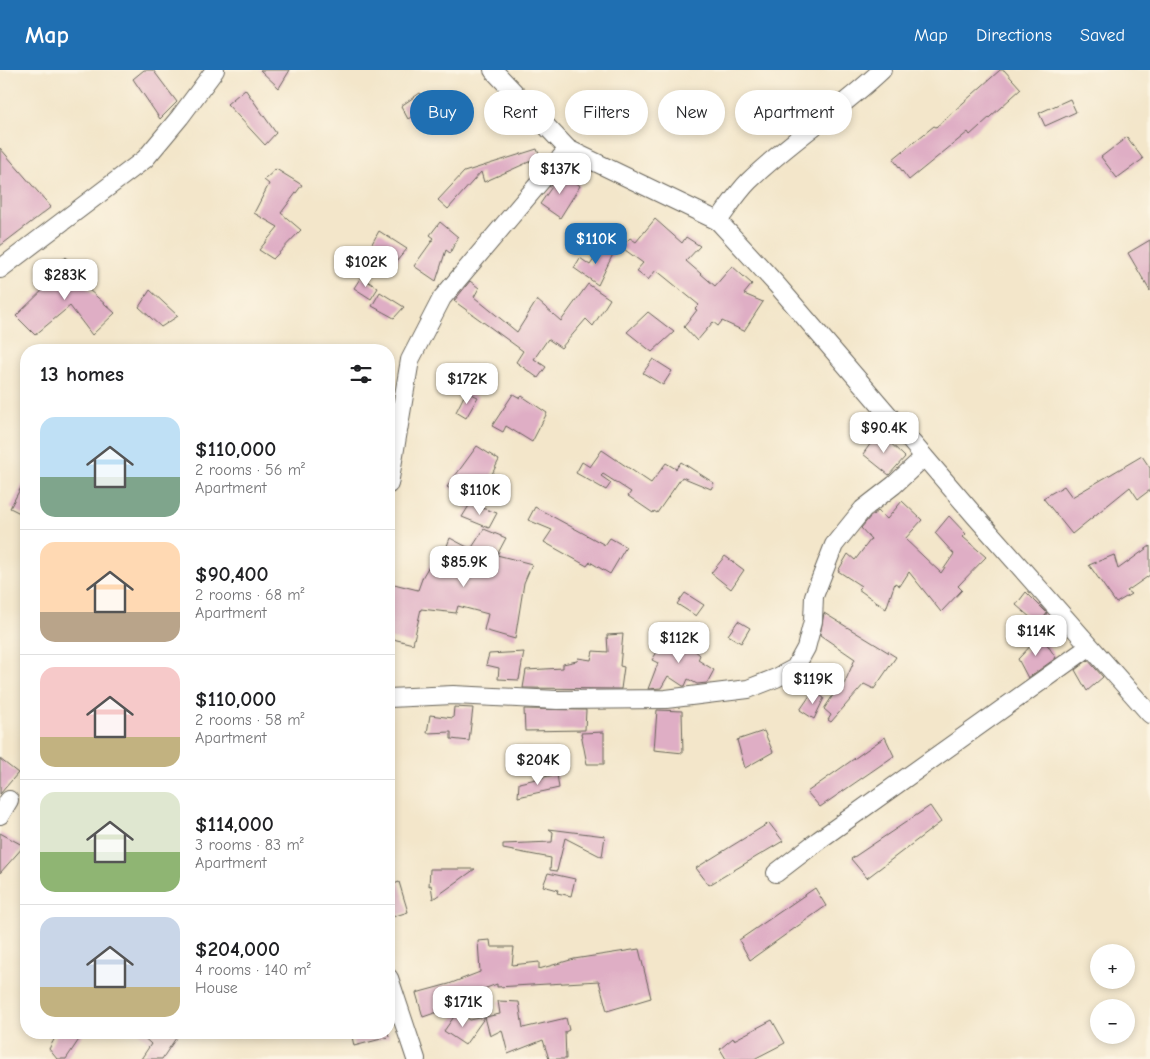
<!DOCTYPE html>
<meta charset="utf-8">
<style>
body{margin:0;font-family:"Comic Neue",sans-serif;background:#f2f2f2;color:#202124;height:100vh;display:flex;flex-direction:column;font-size:19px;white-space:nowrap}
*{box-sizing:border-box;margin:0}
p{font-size:16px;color:#757577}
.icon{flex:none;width:28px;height:28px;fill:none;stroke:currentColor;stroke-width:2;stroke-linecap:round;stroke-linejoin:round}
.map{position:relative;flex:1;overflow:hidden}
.details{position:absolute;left:20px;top:274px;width:375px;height:695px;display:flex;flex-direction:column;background:#fff;border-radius:20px;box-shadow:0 2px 8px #0003}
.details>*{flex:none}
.banner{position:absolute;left:410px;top:20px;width:475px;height:45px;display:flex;gap:10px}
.tools{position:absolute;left:1090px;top:874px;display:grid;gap:10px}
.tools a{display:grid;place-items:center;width:45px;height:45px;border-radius:50%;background:#fff;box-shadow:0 2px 8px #0003;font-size:25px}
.price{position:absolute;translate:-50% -42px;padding:0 11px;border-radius:10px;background:#fff;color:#222;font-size:16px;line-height:32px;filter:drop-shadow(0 1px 2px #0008)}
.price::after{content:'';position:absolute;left:50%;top:30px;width:15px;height:11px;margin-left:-8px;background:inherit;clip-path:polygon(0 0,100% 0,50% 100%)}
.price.current{background:#1f6fb2;color:#fff}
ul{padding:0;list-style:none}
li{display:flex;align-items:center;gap:15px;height:125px;padding:0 20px}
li+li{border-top:1px solid #e0e0e0}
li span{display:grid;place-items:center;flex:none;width:140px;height:100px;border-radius:15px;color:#555}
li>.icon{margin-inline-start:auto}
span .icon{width:60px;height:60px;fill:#fffc;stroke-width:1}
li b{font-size:21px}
h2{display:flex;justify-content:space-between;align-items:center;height:60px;padding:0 20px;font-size:21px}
.chip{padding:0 18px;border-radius:22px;background:#fff;box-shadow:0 2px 8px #0003;font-size:18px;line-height:45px}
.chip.current{background:#1f6fb2;color:#fff}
header{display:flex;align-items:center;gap:30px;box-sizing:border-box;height:70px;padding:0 25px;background:#1f6fb2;color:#fff}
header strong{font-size:24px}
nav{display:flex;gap:28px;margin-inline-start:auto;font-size:18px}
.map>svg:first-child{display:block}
.building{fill:#dfaec5}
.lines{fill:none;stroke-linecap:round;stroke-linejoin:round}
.street-casing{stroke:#676359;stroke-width:20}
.street{stroke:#fff;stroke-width:18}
</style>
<header>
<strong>Map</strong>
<nav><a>Map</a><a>Directions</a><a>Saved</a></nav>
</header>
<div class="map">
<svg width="1150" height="989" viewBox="0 0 1150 989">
<rect width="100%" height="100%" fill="#fcf5e5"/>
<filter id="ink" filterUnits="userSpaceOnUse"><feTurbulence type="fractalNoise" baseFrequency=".02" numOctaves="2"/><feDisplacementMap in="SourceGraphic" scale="10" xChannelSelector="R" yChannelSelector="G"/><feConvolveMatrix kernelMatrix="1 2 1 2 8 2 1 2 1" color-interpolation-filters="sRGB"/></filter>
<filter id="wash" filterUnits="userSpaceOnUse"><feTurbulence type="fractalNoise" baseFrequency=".0096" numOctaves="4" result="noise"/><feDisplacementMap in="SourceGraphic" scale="20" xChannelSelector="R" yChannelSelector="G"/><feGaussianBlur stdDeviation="1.12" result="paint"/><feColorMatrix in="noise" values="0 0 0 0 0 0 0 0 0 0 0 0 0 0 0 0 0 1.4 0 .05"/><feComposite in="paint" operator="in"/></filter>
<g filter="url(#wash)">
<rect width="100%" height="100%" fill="#f3e6ca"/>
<g id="blocks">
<g class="building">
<polygon points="144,0 153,0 177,32 160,49 133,9"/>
<polygon points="260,0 290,0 279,18"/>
<polygon points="1000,0 1004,0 1021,19 970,65 968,62 909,110 893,89 934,56 936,57"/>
<polygon points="245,19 276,63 265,75 227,34"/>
<polygon points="420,23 432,34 408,49 401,36"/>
<polygon points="1070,29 1076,42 1045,56 1039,43"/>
<polygon points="1127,67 1143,89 1117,108 1101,87"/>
<polygon points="0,78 51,137 0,176"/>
<polygon points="537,79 540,87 484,112 481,102 448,139 438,130 464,102"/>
<polygon points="276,99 302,115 281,143 301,160 273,189 259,180 278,157 254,143 269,114 264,110"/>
<polygon points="563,101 580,116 560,148 540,134"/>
<polygon points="655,149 682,173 686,167 700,176 686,191 715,216 732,196 752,214 744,224 763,232 744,261 722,251 718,256 713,252 697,271 684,257 697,240 695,239 699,235 656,200 648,210 636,201 643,193 621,177 630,168 636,172"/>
<polygon points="440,152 458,167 450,183 446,180 436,211 414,196 434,168 430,165"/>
<polygon points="379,161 407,179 396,192 369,179"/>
<polygon points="1150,170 1150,221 1128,183"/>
<polygon points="605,174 615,180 598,215 574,198 580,188 590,195"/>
<polygon points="65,187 85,205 79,211 115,243 92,265 70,236 35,265 16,246 52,211 46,205"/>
<polygon points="361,207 378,218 371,229 354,218"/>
<polygon points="470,211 479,218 474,227 517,262 537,230 561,251 588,214 610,229 593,256 586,249 561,278 548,269 534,289 546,297 538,308 516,292 523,281 454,231"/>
<polygon points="150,220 178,246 161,257 139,237"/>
<polygon points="380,222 404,237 394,248 372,236"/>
<polygon points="648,242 674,262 652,282 627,262"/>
<polygon points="653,289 672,301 663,315 643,303"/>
<polygon points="466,322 478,327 466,348 456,342"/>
<polygon points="513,324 520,328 522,326 547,343 532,372 506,356 503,362 492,356"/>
<polygon points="879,362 905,387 889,405 863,384"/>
<polygon points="477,376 499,390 486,416 490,418 478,434 447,417"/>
<polygon points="602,380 651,413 666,393 676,399 681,392 714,413 711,419 682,407 657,443 654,441 653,443 628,426 631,422 603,404 601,406 611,413 606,420 576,403 582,392 590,397"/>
<polygon points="1142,386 1150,398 1150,420 1138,429 1130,417 1072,464 1043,428 1064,416 1072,427"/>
<polygon points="26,408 26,446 10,438"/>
<polygon points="902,431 922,450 905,469 941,503 954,484 935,463 949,446 966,464 963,467 986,487 958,516 962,520 941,542 909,502 900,516 895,513 886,539 858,519 861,516 838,501 848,484 855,490 871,469 861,458 870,447 878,441 887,449"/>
<polygon points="470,434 497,443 489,458 462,447"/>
<polygon points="535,437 605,475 610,468 626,477 610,504 590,492 587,496 544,472 552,460 528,450"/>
<polygon points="484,459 506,468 497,485 532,494 524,513 515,569 484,560 488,544 458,536 456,543 421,539 413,574 389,568 390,513 418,520 423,506 435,486 442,489 450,468 471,479"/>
<polygon points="1150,476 1150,505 1127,521 1131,524 1116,533 1089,495 1114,485 1118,499"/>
<polygon points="725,486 744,500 731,519 711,503"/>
<polygon points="1026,522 1047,543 1039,555 1016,535"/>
<polygon points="685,523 704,535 696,546 677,534"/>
<polygon points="824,543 896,587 874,619 864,614 831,652 828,650 831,645 824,639 837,619 841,621 855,589 820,565"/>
<polygon points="738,551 750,558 741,573 728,565"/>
<polygon points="671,560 700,585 698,590 714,600 707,613 697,614 688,609 685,616 683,616 668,606 661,618 648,619 658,593 652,590"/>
<polygon points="623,564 620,596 624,597 621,619 523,618 526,600 563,598 563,594 577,591 578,588 591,590 593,581 608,582 607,565"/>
<polygon points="1041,565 1056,588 1028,608 1018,589"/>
<polygon points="524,582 519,610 498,609 499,598 486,595 489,584"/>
<polygon points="1088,590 1103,607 1087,621 1075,600"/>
<polygon points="813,621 824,628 814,649 800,640"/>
<polygon points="454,637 473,638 469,671 451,669 451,662 427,663 430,645 453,648"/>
<polygon points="524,639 586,640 585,660 525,661"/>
<polygon points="657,640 682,641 683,683 654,680"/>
<polygon points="764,661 773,682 745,698 737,670"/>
<polygon points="604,662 604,694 587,694 581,663"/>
<polygon points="885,667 894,686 820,737 807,722"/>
<polygon points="0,689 18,703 0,724"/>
<polygon points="557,704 559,718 518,727 519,713"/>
<polygon points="930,736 941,752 867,808 851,789"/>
<polygon points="769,753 783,771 709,815 696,798"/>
<polygon points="549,759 605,766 602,787 565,768 557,801 550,800 551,788 503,779 503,774 552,772 553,762"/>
<polygon points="0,763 24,776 0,803"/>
<polygon points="430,799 475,799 433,829 431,815 429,816"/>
<polygon points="548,803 575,809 571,826 557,823 558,820 543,816"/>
<polygon points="399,812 408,842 389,848 389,816"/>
<polygon points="815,818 826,836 750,890 739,870"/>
<polygon points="490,870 491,877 514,877 512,895 539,892 539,899 574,889 639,879 651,928 607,941 599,911 497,917 497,914 446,933 452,937 423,947 416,923 449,914 480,902 478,871"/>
<polygon points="498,931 519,932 523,958 566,948 569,960 565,962 566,989 549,989 543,970 508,984 502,960 490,966 485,947 500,944"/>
<polygon points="458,941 470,950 485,947 465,975 444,961"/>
<polygon points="772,950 785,973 754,989 726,989 720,979 733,968 734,970"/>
<polygon points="58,962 84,962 66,989 57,989 49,979"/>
<polygon points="138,962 180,962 162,989 141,989 151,974"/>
<polygon points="351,962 388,962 389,967 354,976"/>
</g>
</g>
</g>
<g filter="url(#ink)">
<use href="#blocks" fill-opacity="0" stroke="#676359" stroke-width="1"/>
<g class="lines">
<g class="street-casing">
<g id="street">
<polyline points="493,0 568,79 718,151 777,215 975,446 1150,644"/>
<path d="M718 151C728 138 737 123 749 111 790 71 840 40 882 0"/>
<polyline points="0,199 145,89 180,47 215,0"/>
<polyline points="389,414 410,290 442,228 568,79"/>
<polyline points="389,628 453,625 557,630 666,629 748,619 776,608 795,598 806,578 813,551 814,526 834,475 863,439 894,415 924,387"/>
<polyline points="0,745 9,730"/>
<polyline points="776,803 819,770 1089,577"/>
<polyline points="389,908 416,989"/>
</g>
</g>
<use href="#street" class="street"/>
</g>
</g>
</svg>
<div class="tools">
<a>+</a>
<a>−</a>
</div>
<b class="price" style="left:560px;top:125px">$137K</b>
<b class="price current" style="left:596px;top:195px">$110K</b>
<b class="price" style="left:366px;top:218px">$102K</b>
<b class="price" style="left:65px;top:231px">$283K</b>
<b class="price" style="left:467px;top:335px">$172K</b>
<b class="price" style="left:884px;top:384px">$90.4K</b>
<b class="price" style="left:480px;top:446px">$110K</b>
<b class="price" style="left:464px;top:518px">$85.9K</b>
<b class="price" style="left:1036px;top:587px">$114K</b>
<b class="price" style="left:679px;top:594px">$112K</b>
<b class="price" style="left:813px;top:635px">$119K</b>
<b class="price" style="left:538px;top:716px">$204K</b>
<b class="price" style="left:463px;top:958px">$171K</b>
<div class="banner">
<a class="chip current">Buy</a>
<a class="chip">Rent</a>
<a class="chip">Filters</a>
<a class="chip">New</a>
<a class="chip">Apartment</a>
</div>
<section class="details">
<h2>13 homes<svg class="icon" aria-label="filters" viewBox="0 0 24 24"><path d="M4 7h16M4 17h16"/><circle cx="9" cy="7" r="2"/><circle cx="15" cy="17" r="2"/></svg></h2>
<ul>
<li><span style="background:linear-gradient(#bfe0f5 60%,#7fa58c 0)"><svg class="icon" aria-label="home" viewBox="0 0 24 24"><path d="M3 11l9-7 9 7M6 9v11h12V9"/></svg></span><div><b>$110,000</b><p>2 rooms · 56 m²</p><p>Apartment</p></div></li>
<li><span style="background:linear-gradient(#ffd9b3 70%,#b9a48a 0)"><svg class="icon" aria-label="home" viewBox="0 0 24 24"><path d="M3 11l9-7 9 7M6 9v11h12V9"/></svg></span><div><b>$90,400</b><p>2 rooms · 68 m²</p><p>Apartment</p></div></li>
<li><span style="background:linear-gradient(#f6c9c9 70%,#c2b280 0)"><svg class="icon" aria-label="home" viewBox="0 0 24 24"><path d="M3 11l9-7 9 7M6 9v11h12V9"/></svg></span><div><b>$110,000</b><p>2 rooms · 58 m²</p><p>Apartment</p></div></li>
<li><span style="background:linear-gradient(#dfe7d0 60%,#8fb573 0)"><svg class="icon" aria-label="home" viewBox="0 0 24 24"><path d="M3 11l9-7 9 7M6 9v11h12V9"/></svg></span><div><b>$114,000</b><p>3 rooms · 83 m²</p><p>Apartment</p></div></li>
<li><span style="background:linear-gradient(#c9d6e8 70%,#c2b280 0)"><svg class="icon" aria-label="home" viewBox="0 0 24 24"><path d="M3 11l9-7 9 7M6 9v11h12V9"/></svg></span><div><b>$204,000</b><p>4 rooms · 140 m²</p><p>House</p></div></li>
</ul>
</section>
</div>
